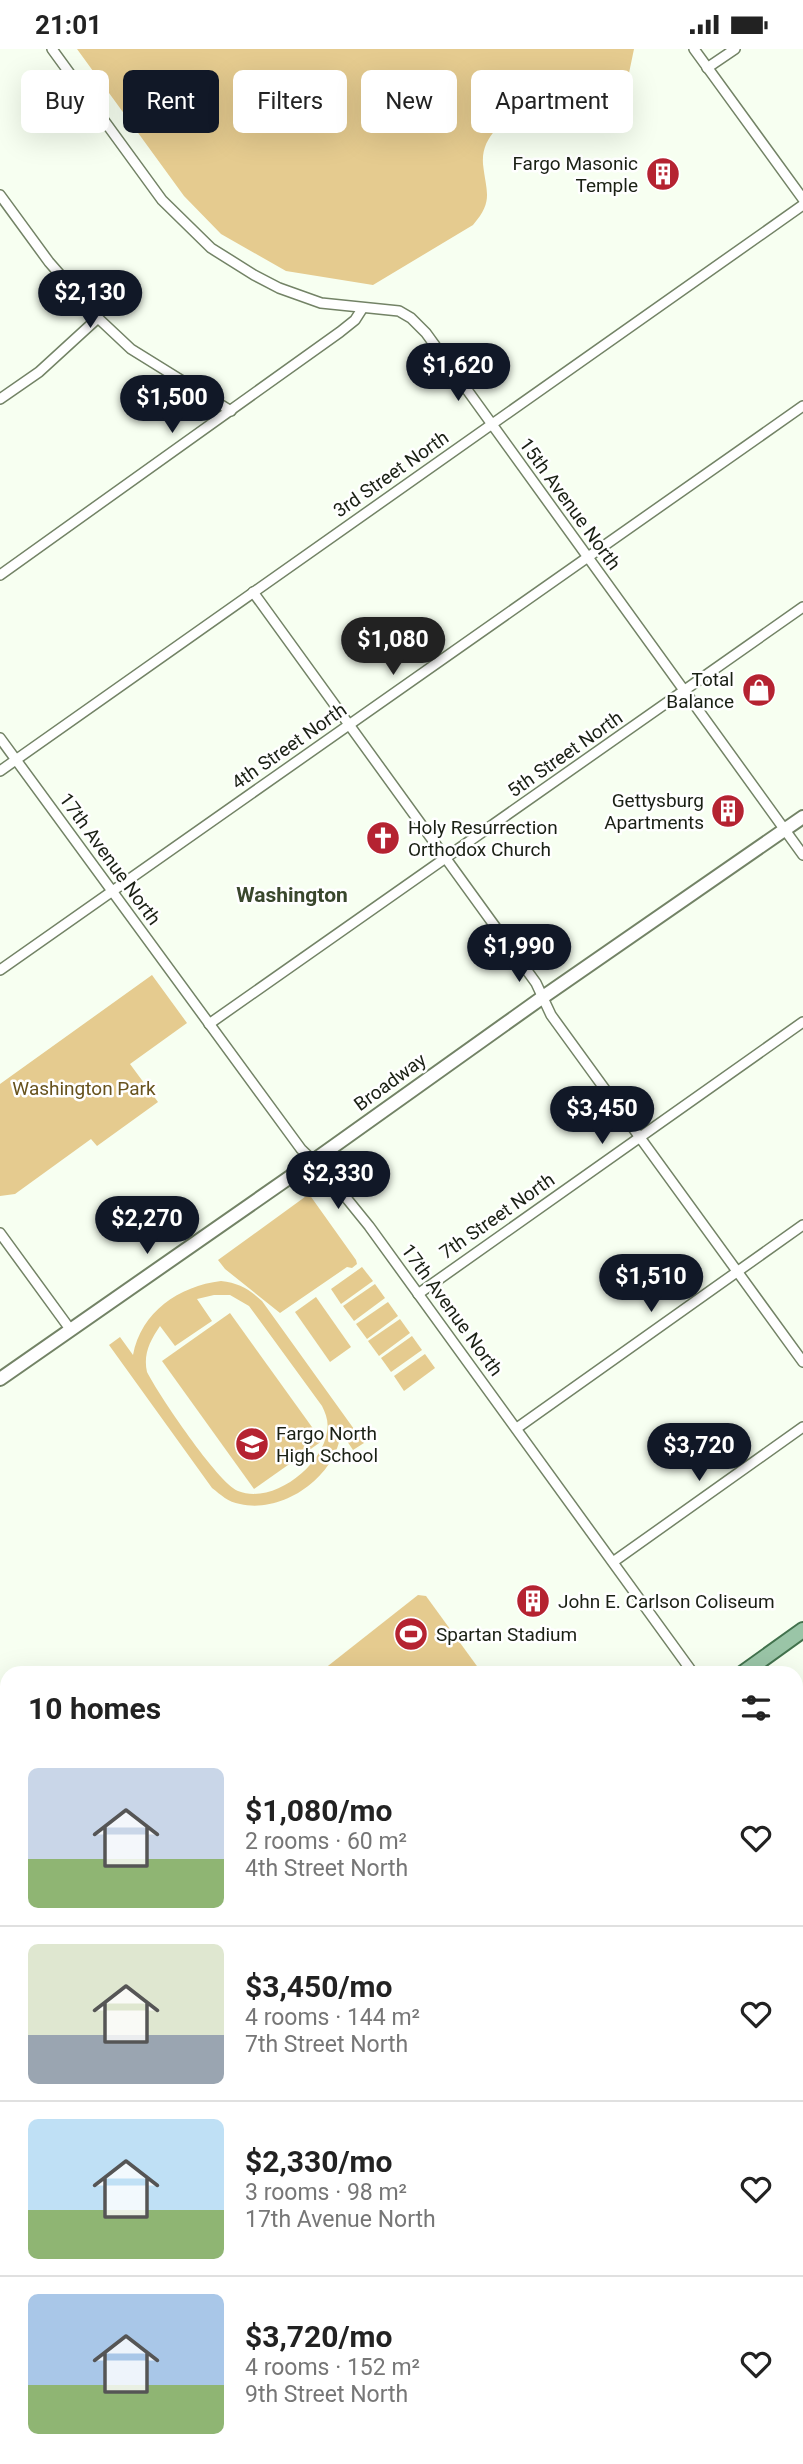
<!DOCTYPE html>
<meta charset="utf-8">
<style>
body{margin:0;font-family:Roboto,sans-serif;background:#f2f2f2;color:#222;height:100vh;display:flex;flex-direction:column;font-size:26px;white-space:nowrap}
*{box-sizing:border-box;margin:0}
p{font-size:23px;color:#767676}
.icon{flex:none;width:38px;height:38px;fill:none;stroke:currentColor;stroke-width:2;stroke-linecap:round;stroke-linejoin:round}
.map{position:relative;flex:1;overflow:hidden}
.drawer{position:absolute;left:0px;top:1617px;width:803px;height:798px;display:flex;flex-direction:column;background:#fff;border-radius:21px 21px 0 0;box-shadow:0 7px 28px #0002}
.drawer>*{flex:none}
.top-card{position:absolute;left:21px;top:21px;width:761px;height:63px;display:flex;gap:14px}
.price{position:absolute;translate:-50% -60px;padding:0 16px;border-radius:24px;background:#111827;color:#fff;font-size:23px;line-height:46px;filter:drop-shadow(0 2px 4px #0008)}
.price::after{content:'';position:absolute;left:50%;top:42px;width:21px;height:16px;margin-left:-10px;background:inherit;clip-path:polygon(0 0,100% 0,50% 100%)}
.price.selected{background:#222;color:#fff}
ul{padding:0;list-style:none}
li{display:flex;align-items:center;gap:21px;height:175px;padding:0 28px}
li+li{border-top:2px solid #e0e0e0}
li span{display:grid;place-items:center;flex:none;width:196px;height:140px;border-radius:10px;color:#555}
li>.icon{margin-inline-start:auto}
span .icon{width:84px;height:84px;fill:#fffc;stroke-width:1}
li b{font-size:30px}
h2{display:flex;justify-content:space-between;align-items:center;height:84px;padding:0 28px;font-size:30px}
.tag{padding:0 24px;border-radius:10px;background:#fff;box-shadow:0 7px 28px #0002;font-size:24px;line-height:63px}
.tag.selected{background:#111827;color:#fff}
.status{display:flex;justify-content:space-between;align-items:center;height:49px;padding:0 35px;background:#fff;direction:ltr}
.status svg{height:19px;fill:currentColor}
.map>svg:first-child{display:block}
.green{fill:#e5cb8f;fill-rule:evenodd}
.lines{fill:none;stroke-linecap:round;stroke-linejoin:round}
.street-casing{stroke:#738366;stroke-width:12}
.secondary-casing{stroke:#738366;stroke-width:16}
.primary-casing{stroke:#42724d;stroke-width:18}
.street{stroke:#fff;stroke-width:9}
.secondary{stroke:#fff;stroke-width:12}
.primary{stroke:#9ac5a7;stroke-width:14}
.labels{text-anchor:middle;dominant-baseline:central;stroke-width:5;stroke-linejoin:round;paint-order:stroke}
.poi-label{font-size:19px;fill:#1a2014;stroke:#fff;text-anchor:start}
.street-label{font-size:19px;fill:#1a2014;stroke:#fff}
.park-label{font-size:19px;fill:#67521d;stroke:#fff}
.neighbourhood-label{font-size:21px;font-weight:bold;fill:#39472c;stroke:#fff}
</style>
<div class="status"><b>21:01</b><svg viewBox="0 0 49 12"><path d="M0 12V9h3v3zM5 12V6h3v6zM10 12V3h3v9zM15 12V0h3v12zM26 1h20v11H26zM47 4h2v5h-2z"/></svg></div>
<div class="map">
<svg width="803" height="2415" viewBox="0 0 803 2415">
<rect width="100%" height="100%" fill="#f7fff1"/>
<g class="green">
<path d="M77 0H634L629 24 599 67 589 73C559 67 520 52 496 80 487 91 482 100 483 115 486 143 494 152 473 176L373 236 286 222 221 185 184 147Z"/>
<polygon points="152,926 187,974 130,1015 158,1053 97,1097 91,1090 15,1145 0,1147 0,1035"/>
<polygon points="309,1145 356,1211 357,1215 352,1219 347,1218 280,1264 225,1220 218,1211"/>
<polygon points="362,1218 373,1232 341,1255 331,1240"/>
<path d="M221 1232C239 1234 249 1240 262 1252L364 1394 353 1401 341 1383C336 1428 283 1465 240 1455 228 1453 221 1446 212 1439L109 1296 120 1288 133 1306C141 1263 179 1237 221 1232ZM214 1246H230L249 1257 322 1357C326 1365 329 1373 327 1383 322 1417 273 1456 238 1442 218 1434 158 1345 147 1323 143 1305 150 1292 160 1277L175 1297 212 1272 197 1250Z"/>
<polygon points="375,1235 385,1249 354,1272 343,1257"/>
<polygon points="316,1248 351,1298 330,1313 295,1263"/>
<polygon points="388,1253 398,1267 367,1290 356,1275"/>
<polygon points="230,1264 322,1392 254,1440 162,1312"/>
<polygon points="400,1270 410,1284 379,1307 368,1292"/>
<polygon points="412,1287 422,1301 391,1323 381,1309"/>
<polygon points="425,1305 435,1319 404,1342 394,1327"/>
<polygon points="418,1546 426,1547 482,1624 319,1624"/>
<polygon points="7,2249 7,2284 0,2289 0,2254"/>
</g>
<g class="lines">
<g class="street-casing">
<g id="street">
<polyline points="52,0 162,151 211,199 254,226 279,239 321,254 399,262 411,269 426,284 803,806"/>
<polyline points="694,0 803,150"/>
<polyline points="707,19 735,0"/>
<polyline points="0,146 49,213 98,269 131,300 231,362"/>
<polyline points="0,350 39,323 98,269"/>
<polyline points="0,526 340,283 355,271 362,260"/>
<polyline points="253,543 536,934 551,966 803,1313"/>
<polyline points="0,689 301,1100 326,1124 369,1177 693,1624"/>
<polyline points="0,722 803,156"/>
<polyline points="0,921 803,357"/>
<polyline points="209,975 803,558"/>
<polyline points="0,1184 70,1280"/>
<polyline points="418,1245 803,973"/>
<polyline points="517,1379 803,1176"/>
<polyline points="613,1513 803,1378"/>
<polyline points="796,1764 803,1773"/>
<polyline points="0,1823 7,1818"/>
<polyline points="0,1983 7,1977"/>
<polyline points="193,2408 198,2415"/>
<polyline points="138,2415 148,2408"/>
</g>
</g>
<g class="secondary-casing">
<g id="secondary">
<polyline points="0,1330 313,1112 543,948 803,768"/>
<polyline points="0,1672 7,1682"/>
<polyline points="0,2144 7,2139"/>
<polyline points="479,2415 489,2408"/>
</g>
</g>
<g class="primary-casing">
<g id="primary">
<polyline points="743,1624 803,1581"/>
<polyline points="796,2186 803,2181"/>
<polyline points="528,2408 533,2415"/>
<polyline points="552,2408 557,2415"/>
</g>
</g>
<use href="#street" class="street"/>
<use href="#secondary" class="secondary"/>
<use href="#primary" class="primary"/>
</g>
<defs>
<g id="building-disc" transform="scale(1.75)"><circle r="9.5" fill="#b52331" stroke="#fff"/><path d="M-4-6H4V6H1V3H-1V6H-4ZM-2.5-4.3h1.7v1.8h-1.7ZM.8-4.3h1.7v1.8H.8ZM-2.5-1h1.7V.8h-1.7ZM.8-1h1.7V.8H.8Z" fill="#fff"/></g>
<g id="shop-disc" transform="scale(1.75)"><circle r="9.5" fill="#b52331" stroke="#fff"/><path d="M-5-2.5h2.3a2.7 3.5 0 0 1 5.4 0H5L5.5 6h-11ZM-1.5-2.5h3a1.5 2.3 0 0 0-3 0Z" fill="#fff"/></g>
<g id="church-disc" transform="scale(1.75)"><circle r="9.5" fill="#b52331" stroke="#fff"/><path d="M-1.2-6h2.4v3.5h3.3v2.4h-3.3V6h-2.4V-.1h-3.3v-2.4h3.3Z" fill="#fff"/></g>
<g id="school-disc" transform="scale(1.75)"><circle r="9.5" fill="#b52331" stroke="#fff"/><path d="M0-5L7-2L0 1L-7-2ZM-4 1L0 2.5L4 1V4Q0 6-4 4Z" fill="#fff"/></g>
<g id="stadium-disc" transform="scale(1.75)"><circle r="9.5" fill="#b52331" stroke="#fff"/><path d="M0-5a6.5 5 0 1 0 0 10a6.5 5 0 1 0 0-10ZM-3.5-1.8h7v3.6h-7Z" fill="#fff"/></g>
</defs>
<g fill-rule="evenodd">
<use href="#building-disc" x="663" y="125"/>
<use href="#shop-disc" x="759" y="641"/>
<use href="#building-disc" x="728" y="762"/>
<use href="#church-disc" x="383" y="789"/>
<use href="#school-disc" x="252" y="1395"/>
<use href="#building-disc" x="533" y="1552"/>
<use href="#stadium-disc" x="411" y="1585"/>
</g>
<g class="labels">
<g class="poi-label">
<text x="638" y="114" text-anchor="end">Fargo Masonic<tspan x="638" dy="22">Temple</tspan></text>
<text x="734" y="630" text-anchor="end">Total<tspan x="734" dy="22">Balance</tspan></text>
<text x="704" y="751" text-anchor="end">Gettysburg<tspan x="704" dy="22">Apartments</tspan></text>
<text x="408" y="778">Holy Resurrection<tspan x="408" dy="22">Orthodox Church</tspan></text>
<text x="276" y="1384">Fargo North<tspan x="276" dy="22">High School</tspan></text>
<text x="558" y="1552">John E. Carlson Coliseum</text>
<text x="436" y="1585">Spartan Stadium</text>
</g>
<g class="street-label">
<text transform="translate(391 425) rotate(-35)">3rd Street North</text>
<text transform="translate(570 455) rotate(54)">15th Avenue North</text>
<text transform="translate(289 697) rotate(-35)">4th Street North</text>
<text transform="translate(565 705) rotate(-35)">5th Street North</text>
<text transform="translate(110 810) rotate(54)">17th Avenue North</text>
<text transform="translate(390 1033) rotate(-36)">Broadway</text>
<text transform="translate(497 1167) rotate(-35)">7th Street North</text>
<text transform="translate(452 1261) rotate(54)">17th Avenue North</text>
</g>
<g class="park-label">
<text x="84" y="1039">Washington Park</text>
</g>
<g class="neighbourhood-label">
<text x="292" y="846">Washington</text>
</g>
</g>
</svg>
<b class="price" style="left:90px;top:281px">$2,130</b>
<b class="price" style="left:458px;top:354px">$1,620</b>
<b class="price" style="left:172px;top:386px">$1,500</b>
<b class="price selected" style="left:393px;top:628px">$1,080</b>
<b class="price" style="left:519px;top:935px">$1,990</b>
<b class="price" style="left:602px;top:1097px">$3,450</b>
<b class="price" style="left:338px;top:1162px">$2,330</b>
<b class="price" style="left:147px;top:1207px">$2,270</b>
<b class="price" style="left:651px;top:1265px">$1,510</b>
<b class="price" style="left:699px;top:1434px">$3,720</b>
<div class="top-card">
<a class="tag">Buy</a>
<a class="tag selected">Rent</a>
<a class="tag">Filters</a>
<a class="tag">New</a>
<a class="tag">Apartment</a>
</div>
<section class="drawer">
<h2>10 homes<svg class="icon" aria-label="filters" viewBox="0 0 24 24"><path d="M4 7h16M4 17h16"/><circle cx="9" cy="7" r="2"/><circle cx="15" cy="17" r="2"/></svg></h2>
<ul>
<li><span style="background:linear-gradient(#c9d6e8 65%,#8fb573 0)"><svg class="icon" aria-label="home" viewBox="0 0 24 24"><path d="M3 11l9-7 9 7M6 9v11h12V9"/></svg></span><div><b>$1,080/mo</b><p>2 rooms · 60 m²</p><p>4th Street North</p></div><svg class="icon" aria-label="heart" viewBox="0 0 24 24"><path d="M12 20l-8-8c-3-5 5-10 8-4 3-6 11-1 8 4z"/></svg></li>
<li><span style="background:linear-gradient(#dfe7d0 65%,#9aa5b1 0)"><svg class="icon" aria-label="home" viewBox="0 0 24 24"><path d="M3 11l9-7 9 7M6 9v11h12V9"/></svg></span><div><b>$3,450/mo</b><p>4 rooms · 144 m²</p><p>7th Street North</p></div><svg class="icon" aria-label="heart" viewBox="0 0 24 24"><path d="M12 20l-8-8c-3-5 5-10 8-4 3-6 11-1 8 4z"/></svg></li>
<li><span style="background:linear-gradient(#bfe0f5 65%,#8fb573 0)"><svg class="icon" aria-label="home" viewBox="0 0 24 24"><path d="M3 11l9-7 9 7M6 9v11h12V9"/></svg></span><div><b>$2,330/mo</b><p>3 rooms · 98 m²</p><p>17th Avenue North</p></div><svg class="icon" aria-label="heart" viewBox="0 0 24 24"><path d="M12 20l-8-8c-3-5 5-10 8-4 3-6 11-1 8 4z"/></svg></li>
<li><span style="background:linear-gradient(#a9c7e8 65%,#8fb573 0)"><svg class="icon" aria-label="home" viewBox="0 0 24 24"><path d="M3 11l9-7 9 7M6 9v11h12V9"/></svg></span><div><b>$3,720/mo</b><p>4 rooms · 152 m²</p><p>9th Street North</p></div><svg class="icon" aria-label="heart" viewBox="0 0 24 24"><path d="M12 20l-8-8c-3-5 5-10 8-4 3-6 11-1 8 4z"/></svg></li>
</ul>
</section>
</div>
